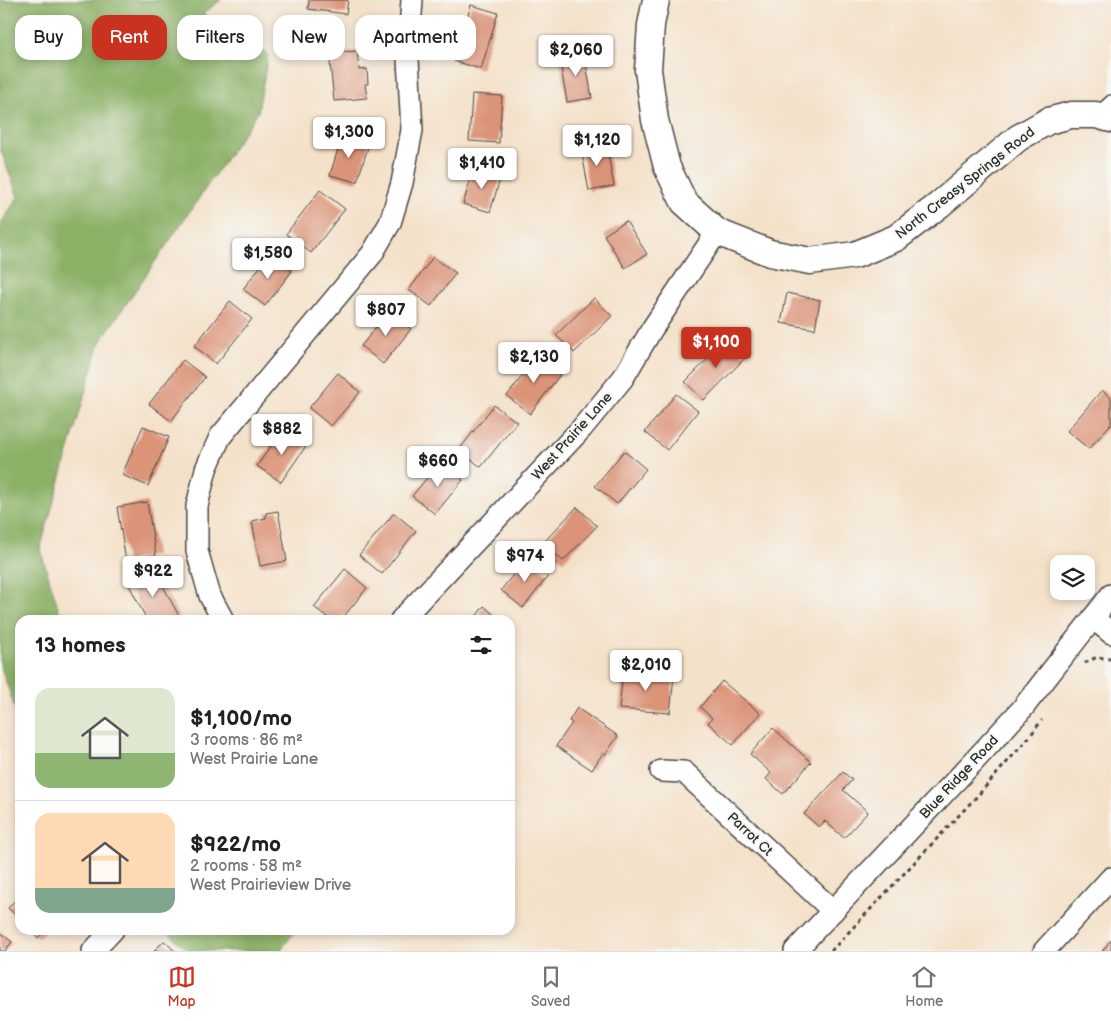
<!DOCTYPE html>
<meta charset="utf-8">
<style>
body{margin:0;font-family:"Balsamiq Sans",sans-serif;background:#f2f2f2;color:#202124;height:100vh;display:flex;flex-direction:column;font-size:19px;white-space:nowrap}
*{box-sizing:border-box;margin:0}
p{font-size:16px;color:#757577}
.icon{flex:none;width:28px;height:28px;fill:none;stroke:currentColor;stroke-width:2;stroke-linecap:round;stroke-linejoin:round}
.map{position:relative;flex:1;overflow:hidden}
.drawer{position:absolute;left:15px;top:615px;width:500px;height:320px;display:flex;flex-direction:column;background:#fff;border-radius:15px;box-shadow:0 2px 8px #0003}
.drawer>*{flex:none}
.banner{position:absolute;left:15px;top:15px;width:500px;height:45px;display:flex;gap:10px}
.fabs{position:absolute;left:1050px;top:555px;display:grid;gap:10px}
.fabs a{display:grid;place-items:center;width:45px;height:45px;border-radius:10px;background:#fff;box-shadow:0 2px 8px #0003;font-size:25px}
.price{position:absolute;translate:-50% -42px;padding:0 11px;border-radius:5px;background:#fff;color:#222;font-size:16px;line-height:32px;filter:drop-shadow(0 1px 2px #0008)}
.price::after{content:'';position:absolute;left:50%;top:30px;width:15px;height:11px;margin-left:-8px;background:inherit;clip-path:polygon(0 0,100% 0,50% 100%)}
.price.current{background:#c8321e;color:#fff}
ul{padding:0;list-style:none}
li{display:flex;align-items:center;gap:15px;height:125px;padding:0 20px}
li+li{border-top:1px solid #e0e0e0}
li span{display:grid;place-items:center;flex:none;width:140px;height:100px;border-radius:15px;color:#555}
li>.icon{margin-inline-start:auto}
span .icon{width:60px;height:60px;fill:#fffc;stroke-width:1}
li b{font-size:21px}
h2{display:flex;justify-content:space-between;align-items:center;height:60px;padding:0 20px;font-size:21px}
.tag{padding:0 18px;border-radius:15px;background:#fff;box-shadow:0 2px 8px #0003;font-size:18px;line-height:45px}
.tag.current{background:#c8321e;color:#fff}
.dock{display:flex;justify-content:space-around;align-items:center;height:70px;border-top:1px solid #e0e0e0;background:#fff;font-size:14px;color:#757577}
.dock a{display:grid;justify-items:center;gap:2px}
.dock .current{color:#c8321e}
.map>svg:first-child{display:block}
.forest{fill:#8bb066;stroke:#5b6e48}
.building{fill:#dc9479}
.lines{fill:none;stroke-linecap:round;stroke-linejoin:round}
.service-casing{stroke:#494643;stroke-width:14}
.minor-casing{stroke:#494643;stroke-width:24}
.tertiary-casing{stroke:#494643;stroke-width:29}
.path{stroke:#494643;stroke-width:3;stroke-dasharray:4 4;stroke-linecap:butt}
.service{stroke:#fff;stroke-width:11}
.minor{stroke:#fff;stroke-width:21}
.tertiary{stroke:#fff;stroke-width:26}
.labels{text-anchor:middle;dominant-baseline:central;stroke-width:4;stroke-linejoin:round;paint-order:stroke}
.street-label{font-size:14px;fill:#2b2b2b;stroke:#f6f6f2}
</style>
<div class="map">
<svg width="1111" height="951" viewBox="0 0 1111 951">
<rect width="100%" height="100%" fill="#f6f6f2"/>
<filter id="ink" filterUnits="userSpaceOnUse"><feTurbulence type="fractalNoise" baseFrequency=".02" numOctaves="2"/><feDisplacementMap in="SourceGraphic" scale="10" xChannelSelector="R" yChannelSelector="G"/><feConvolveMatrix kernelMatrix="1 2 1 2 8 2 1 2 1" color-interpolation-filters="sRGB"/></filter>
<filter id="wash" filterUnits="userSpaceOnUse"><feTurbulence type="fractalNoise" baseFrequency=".0096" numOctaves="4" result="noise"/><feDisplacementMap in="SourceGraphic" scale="20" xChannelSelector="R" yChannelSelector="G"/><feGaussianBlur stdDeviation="1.12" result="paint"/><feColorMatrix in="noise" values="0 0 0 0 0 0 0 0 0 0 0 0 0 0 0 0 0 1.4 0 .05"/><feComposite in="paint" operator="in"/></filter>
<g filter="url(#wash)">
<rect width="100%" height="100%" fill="#f4e1c9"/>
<g class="forest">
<polygon points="0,0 221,0 203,14 268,55 258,112 100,342 40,549 62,620 20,620 20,723 0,664 0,225 18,197 0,148"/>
<polygon points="166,930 296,930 280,951 188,951"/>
</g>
<g id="blocks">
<g class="building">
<polygon points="309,0 348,0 346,14 308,9"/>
<polygon points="471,5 498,13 481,69 454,61"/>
<polygon points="357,51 359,70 367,69 368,84 365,84 367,98 334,101 329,53"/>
<polygon points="584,52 592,98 567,102 559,56"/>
<polygon points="472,94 502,96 499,143 469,141"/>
<polygon points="342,136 369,144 357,182 330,175"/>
<polygon points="606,144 614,186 589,191 581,148"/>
<polygon points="474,168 501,176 490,212 463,204"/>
<polygon points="320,190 345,209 311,253 286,234"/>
<polygon points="626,221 647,254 625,268 604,235"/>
<polygon points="270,254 292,271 265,306 243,289"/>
<polygon points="433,257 456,273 431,306 409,290"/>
<polygon points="787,293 820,300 815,329 781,323"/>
<polygon points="594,298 612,316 574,353 556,335"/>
<polygon points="230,301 252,319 216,364 194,346"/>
<polygon points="389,311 411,329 383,364 361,346"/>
<polygon points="727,339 746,357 704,400 685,382"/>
<polygon points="539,354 562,372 530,414 507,396"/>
<polygon points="183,360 205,377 171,421 149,404"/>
<polygon points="338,373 360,392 331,426 309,408"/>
<polygon points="1102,390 1111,398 1111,426 1110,425 1089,449 1067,431"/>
<polygon points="676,394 698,411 667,450 645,432"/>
<polygon points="494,405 517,422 481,467 459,450"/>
<polygon points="143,426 169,437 148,486 122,475"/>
<polygon points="282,430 306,446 281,482 257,466"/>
<polygon points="624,451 646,469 617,504 595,486"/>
<polygon points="441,461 463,480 435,514 412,496"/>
<polygon points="147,502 156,555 126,561 117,507"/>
<polygon points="577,507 597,526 563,561 543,543"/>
<polygon points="278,511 287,561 260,566 252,521 266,518 266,513"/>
<polygon points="394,513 416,531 382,574 359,555"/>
<polygon points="527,557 549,575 523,608 501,590"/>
<polygon points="154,569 179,616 171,620 147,620 128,583"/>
<polygon points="345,569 367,588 341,620 331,620 314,607"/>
<polygon points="484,606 500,620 473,620"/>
<polygon points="623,672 674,676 670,713 619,709"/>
<polygon points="722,681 760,713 733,745 708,723 712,718 700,707"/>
<polygon points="577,708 618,736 605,755 603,753 592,770 556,746 572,723 569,721"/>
<polygon points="773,728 811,762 783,794 766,779 771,773 750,754"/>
<polygon points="843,772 852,780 843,790 868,812 844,838 825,821 819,827 804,814"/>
<polygon points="20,895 20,920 8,908"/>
<polygon points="30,930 46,930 38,938"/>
<polygon points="0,932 12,942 5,951 0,951"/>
<polygon points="1111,940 1111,951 1102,951"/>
<polygon points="164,941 175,951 154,951"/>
</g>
</g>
</g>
<g filter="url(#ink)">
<use href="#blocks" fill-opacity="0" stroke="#494643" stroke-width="1"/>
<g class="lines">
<g class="service-casing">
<polyline id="service" points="1097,114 1111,101"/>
</g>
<g class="minor-casing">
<g id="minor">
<polyline points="1093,618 1111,633"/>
<polyline points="223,620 210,596 197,551 197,506 206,469 220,437 372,254 390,223 402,183 412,130 408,59 412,0"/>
<polyline points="401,620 582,428 623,378 652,329 717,232"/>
<polyline points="661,771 684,772 833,911"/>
<polyline points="93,951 113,930"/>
<polyline points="795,951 976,759 1022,709 1111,595"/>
<polyline points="1044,951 1111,878"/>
</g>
</g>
<g class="tertiary-casing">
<polyline id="tertiary" points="656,0 651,25 648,70 655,120 667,167 684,202 717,232 770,253 810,261 855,255 896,238 939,205 1018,138 1048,121 1071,115 1096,115 1111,119"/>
</g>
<g class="path">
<polyline points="1085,663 1097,657 1109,659 1111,656"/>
<polyline points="831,951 980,793 1030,736 1042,720"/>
</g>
<use href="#service" class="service"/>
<use href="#minor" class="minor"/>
<use href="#tertiary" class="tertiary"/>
</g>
</g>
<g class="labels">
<g class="street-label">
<text transform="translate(965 183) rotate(-38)">North Creasy Springs Road</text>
<text transform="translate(572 436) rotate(-48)">West Prairie Lane</text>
<text transform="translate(959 777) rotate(-47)">Blue Ridge Road</text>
<text transform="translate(750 834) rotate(43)">Parrot Ct</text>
</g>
</g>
</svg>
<div class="fabs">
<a><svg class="icon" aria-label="layers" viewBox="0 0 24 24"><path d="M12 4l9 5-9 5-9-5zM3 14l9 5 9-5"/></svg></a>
</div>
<b class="price" style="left:576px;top:77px">$2,060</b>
<b class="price" style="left:349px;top:159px">$1,300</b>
<b class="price" style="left:597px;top:167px">$1,120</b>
<b class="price" style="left:482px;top:190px">$1,410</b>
<b class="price" style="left:268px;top:280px">$1,580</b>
<b class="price" style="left:386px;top:337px">$807</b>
<b class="price current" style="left:716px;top:369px">$1,100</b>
<b class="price" style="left:534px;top:384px">$2,130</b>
<b class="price" style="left:282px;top:456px">$882</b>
<b class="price" style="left:438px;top:488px">$660</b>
<b class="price" style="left:525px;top:583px">$974</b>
<b class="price" style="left:153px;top:598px">$922</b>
<b class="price" style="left:646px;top:692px">$2,010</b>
<div class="banner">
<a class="tag">Buy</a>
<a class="tag current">Rent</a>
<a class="tag">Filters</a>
<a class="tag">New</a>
<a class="tag">Apartment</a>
</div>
<section class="drawer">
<h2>13 homes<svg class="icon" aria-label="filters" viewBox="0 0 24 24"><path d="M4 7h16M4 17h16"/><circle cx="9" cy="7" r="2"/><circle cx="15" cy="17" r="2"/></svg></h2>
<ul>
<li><span style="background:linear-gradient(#dfe7d0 65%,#8fb573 0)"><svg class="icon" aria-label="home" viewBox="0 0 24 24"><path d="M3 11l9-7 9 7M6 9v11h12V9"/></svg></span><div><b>$1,100/mo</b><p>3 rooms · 86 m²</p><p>West Prairie Lane</p></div></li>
<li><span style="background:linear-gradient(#ffd9b3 75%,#7fa58c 0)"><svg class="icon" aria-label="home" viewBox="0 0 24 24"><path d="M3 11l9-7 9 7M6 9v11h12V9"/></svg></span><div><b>$922/mo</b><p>2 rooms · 58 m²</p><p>West Prairieview Drive</p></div></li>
</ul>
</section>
</div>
<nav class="dock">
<a class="current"><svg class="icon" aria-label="map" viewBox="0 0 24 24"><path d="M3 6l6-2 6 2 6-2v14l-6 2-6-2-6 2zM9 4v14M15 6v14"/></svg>Map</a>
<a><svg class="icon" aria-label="saved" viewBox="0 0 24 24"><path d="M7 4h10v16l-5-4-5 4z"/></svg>Saved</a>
<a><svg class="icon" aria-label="home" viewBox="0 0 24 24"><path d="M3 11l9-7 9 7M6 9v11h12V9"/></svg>Home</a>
</nav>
